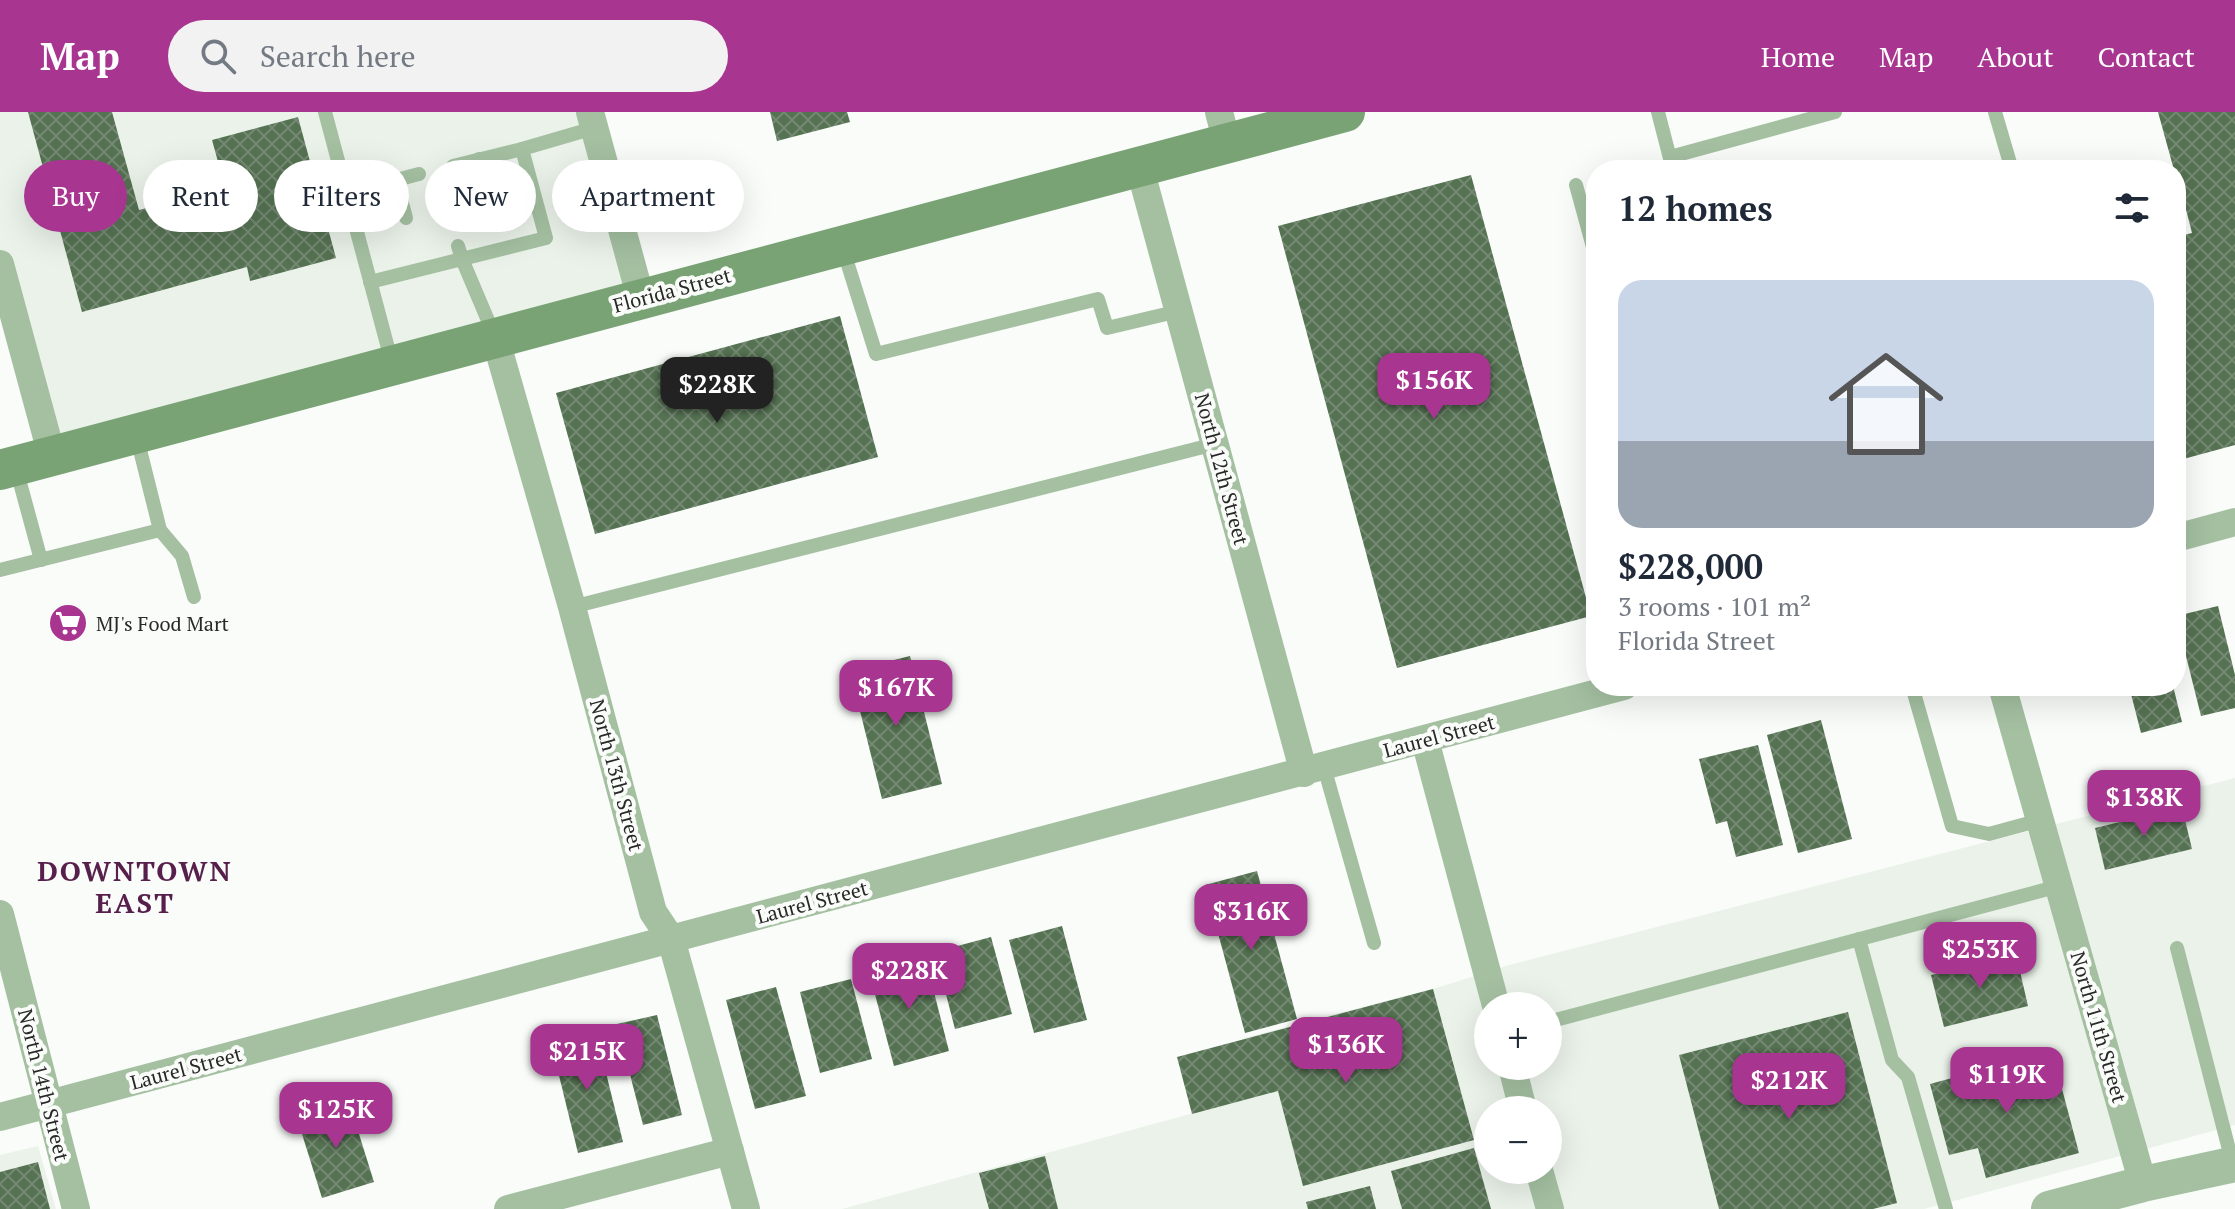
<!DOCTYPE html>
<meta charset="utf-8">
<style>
body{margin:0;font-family:"PT Serif",serif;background:#f2f2f3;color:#1f2937;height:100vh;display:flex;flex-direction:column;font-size:30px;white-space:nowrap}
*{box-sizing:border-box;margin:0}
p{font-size:26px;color:#747a83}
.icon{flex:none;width:44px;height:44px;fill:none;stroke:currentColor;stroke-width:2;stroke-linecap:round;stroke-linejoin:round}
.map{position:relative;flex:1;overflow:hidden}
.drawer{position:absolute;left:1586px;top:48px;width:600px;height:536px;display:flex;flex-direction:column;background:#fff;border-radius:32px;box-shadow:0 8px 32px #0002}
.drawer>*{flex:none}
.guide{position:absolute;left:24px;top:48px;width:760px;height:72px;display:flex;gap:16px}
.tools{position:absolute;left:1474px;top:880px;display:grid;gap:16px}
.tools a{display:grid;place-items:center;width:88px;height:88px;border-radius:50%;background:#fff;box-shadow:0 8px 32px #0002;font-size:40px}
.price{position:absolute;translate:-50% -68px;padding:0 18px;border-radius:16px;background:#a83691;color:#fff;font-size:26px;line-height:52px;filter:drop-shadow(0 2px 4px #0008)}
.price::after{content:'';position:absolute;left:50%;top:48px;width:24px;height:18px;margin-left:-12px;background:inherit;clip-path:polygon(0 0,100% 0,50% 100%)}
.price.on{background:#222;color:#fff}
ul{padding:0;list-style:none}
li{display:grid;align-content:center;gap:16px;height:424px;padding:0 32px}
li span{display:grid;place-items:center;height:248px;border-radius:24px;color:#555}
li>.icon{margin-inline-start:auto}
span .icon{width:144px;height:144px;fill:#fffc;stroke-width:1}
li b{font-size:34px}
h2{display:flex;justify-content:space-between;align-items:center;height:96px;padding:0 32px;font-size:34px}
.chip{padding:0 28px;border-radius:36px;background:#fff;box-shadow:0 8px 32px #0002;font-size:28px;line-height:72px}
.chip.on{background:#a83691;color:#fff}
header{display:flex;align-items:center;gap:48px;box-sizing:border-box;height:112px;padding:0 40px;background:#a83691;color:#fff}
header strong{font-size:38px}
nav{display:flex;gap:44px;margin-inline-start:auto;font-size:28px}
.search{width:560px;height:72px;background:#f2f2f3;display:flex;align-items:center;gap:20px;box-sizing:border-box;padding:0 28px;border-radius:44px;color:#747a83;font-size:30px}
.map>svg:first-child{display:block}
.built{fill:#eaf2e9;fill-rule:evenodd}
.building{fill:url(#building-cross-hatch)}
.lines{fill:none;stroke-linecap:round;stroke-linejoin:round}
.service{stroke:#a4c0a1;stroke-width:14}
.minor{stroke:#a4c0a1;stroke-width:28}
.tertiary{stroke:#a4c0a1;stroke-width:36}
.secondary{stroke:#79a375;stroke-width:40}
.labels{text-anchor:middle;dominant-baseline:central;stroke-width:8;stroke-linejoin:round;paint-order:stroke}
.street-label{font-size:20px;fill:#272827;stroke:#f9fcf9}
.poi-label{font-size:20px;fill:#272827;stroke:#f9fcf9;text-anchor:start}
.district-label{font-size:28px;font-weight:bold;letter-spacing:2px;fill:#571f4b;stroke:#f9fcf9}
</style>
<header>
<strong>Map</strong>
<div class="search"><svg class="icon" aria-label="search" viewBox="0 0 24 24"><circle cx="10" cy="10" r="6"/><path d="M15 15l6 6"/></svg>Search here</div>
<nav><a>Home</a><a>Map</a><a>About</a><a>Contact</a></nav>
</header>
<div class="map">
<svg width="2235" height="1097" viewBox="0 0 2235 1097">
<defs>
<pattern id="building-cross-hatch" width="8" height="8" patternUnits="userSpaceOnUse" patternTransform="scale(2)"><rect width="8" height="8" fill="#557252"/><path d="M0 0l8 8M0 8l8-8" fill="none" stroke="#748972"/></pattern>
</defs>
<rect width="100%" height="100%" fill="#f9fcf9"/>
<g class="built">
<polygon points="0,0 590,0 641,187 52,344 0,152"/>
<path d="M2235 666V1013L1924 1097H842L1260 983 1244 926 1443 874 1506 854ZM1488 894H1548V954H1488ZM1488 998H1548V1058H1488Z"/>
<polygon points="38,1034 56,1097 0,1097 0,1043"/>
</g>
<g class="building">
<polygon points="28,0 112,0 139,98 225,75 212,28 298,5 336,146 250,169 247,155 82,200"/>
<polygon points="770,0 847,0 850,10 777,29"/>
<polygon points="2158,0 2235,0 2235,333 2176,349 2176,125 2192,121 2176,58 2174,58"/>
<polygon points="1471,63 1591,504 1397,556 1278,114"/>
<polygon points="840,204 878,345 595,422 556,281"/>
<polygon points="2218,494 2235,563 2235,596 2201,604 2176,504"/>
<polygon points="910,544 942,672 882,687 850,559"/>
<polygon points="2129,574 2173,574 2182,610 2141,621"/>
<polygon points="1821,608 1852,727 1798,741 1767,623"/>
<polygon points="1758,633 1783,733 1736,745 1727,709 1716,712 1699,647"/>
<polygon points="2182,695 2192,737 2105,758 2095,716"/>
<polygon points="1257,759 1297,907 1245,921 1205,773"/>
<polygon points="1062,814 1087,908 1034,921 1009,828"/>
<polygon points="991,825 1012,902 955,917 935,840"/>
<polygon points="2016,842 2028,894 1944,915 1931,863"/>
<polygon points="925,845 949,939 894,954 869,860"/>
<polygon points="851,867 872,947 820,961 800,880"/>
<polygon points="776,875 806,984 755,997 726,888"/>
<polygon points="1433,877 1474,1028 1303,1074 1278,979 1192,1002 1177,945"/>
<polygon points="1848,900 1897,1091 1873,1097 1719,1097 1679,943"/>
<polygon points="657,903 682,1003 643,1013 617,912"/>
<polygon points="596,920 623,1030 578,1041 551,931"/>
<polygon points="2052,939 2079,1041 1986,1066 1978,1036 1949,1043 1930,972"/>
<polygon points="349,990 374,1070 322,1086 297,1006"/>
<polygon points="1474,1036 1491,1097 1402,1097 1391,1059"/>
<polygon points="1045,1044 1058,1097 989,1097 979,1061"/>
<polygon points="38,1050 50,1097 0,1097 0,1060"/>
<polygon points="1370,1074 1376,1097 1308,1097 1306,1090"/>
</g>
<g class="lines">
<g class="service">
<polyline points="325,0 392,251"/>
<polyline points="1658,0 1673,58"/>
<polyline points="1995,0 2012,58"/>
<polyline points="1670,45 1835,0"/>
<polyline points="479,47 489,86"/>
<polyline points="453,54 522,37"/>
<polyline points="396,68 406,106"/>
<polyline points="1576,73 1596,146"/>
<polyline points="347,81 419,62"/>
<polyline points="458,134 462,147 495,225"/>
<polyline points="843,137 876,242 1098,187 1107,216 1179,199"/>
<polyline points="370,170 546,126 522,37 594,16"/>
<polyline points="16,356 41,448"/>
<polyline points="160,418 182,444 194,485"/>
<polyline points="0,458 160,418 137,326"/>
<polyline points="572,495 1215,332"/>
<polyline points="1912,574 1952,714 1989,722 2040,708"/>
<polyline points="1324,655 1374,831"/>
<polyline points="1859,827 1892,948 1908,965 1946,1097"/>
<polyline points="2177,836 2233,1053"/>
<polyline points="1548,910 2059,774"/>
</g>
<g class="minor">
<polyline points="590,0 641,187"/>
<polyline points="1219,0 1227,31"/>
<polyline points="1139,53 1304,661"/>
<polyline points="0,152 52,344"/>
<polyline points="495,225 572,495 653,800 671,827 746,1097"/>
<polyline points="2176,426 2235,410"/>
<polyline points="2002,574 2143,1072"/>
<polyline points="1425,628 1496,894"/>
<polyline points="0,802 76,1097"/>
<polyline points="1512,954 1523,998"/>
<polyline points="0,1005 1624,574"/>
<polyline points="1539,1058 1550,1097"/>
<polyline points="508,1097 730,1039"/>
</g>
<polyline class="tertiary" points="2049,1097 2143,1072 2235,1052"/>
<polyline class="secondary" points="0,358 1345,0"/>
</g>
<defs>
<g id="supermarket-disc" transform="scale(2)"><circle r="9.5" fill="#a83691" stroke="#f9fcf9"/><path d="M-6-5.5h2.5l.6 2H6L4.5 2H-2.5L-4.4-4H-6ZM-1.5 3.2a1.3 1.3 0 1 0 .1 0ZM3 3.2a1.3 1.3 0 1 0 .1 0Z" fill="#fff"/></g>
</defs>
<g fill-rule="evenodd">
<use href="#supermarket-disc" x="68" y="511"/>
</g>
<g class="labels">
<g class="street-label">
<text transform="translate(672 178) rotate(-15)">Florida Street</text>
<text transform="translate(1222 357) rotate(75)">North 12th Street</text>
<text transform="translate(1439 624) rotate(-15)">Laurel Street</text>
<text transform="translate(617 663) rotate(75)">North 13th Street</text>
<text transform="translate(812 790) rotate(-15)">Laurel Street</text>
<text transform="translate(2099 915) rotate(74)">North 11th Street</text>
<text transform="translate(186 956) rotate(-15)">Laurel Street</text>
<text transform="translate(44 973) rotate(76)">North 14th Street</text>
</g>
<g class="poi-label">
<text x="96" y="511">MJ's Food Mart</text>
</g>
<g class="district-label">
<text x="135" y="758">DOWNTOWN<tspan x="135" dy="32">EAST</tspan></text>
</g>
</g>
</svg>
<div class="tools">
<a>+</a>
<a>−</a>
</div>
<b class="price" style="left:1434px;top:309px">$156K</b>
<b class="price on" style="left:717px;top:313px">$228K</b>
<b class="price" style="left:896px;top:616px">$167K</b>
<b class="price" style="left:2144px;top:726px">$138K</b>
<b class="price" style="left:1251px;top:840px">$316K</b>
<b class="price" style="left:1980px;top:878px">$253K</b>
<b class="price" style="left:909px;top:899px">$228K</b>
<b class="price" style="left:1346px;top:973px">$136K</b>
<b class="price" style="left:587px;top:980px">$215K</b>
<b class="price" style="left:2007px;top:1003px">$119K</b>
<b class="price" style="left:1789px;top:1009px">$212K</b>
<b class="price" style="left:336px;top:1038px">$125K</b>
<div class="guide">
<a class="chip on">Buy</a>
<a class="chip">Rent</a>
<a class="chip">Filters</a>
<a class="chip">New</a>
<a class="chip">Apartment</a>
</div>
<section class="drawer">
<h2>12 homes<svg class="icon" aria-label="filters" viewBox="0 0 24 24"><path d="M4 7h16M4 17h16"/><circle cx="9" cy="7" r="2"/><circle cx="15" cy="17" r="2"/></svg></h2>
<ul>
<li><span style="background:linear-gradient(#c9d6e8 65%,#9aa5b1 0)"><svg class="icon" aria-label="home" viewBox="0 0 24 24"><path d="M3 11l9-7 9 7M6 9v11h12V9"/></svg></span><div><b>$228,000</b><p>3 rooms · 101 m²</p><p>Florida Street</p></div></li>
</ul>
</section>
</div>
